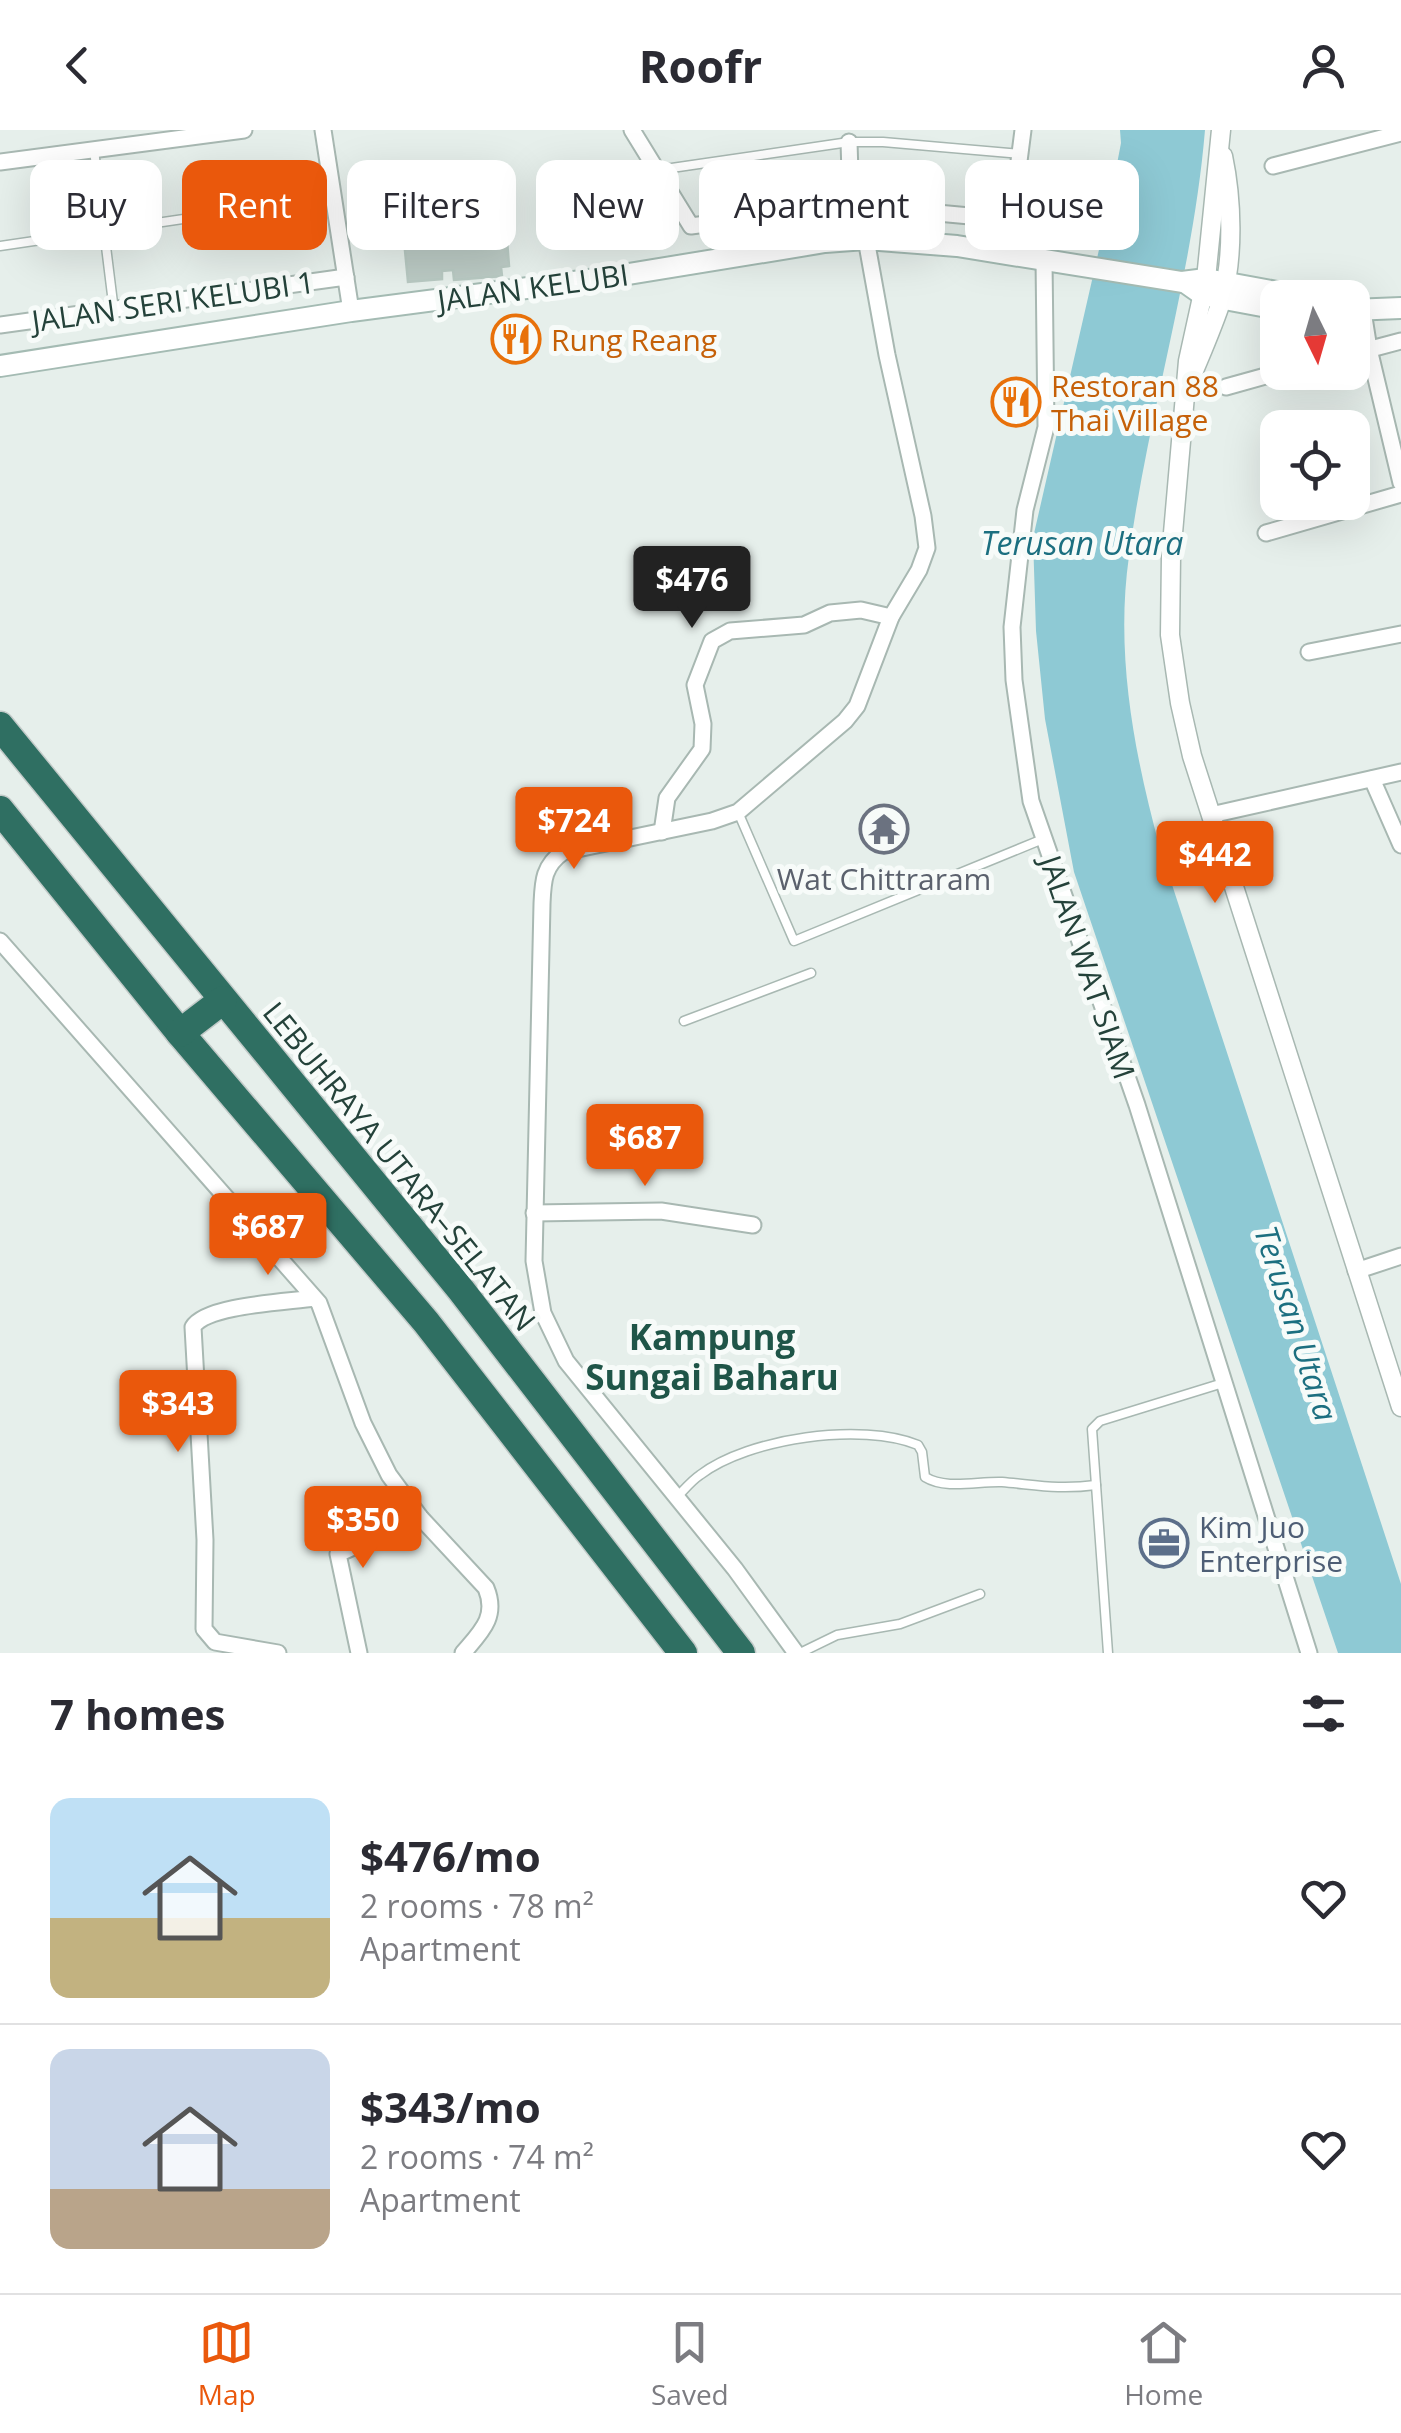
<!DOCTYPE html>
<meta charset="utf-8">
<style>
body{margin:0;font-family:"Open Sans",sans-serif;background:#f7f7f7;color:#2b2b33;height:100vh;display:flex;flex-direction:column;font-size:38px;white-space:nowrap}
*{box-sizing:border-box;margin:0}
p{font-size:32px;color:#7c7c81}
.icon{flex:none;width:55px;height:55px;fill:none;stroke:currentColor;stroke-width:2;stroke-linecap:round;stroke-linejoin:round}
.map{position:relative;height:1523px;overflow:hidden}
.side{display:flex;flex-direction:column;background:#fff;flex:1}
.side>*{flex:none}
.guide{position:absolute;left:30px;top:30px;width:1342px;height:90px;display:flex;gap:20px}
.needle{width:65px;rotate:175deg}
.controls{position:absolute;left:1260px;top:150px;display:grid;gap:20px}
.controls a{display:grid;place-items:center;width:110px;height:110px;border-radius:20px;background:#fff;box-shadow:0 10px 40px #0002;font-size:50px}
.price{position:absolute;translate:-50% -85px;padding:0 22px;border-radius:10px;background:#ea580c;color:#fff;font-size:32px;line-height:65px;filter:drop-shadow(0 2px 5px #0008)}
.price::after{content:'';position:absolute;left:50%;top:60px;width:30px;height:22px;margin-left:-15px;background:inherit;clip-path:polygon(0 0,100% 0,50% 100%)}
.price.selected{background:#222;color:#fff}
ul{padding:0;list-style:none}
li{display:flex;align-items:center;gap:30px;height:250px;padding:0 50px}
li+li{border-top:2px solid #e1e1e2}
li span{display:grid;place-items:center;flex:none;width:280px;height:200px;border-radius:20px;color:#555}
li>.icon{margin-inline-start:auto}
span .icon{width:120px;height:120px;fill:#fffc;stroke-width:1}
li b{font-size:42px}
h2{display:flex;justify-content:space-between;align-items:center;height:120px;padding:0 50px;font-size:42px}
.chip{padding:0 35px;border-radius:20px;background:#fff;box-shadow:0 10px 40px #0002;font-size:35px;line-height:90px}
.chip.selected{background:#ea580c;color:#fff}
header{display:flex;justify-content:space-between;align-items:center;height:130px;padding:0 50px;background:#fff;font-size:45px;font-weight:700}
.dock{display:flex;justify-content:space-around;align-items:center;height:140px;border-top:2px solid #e1e1e2;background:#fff;font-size:28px;color:#7c7c81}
.dock a{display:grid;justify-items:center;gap:5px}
.dock .selected{color:#ea580c}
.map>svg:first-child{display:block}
.water{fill:#8ec9d4}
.building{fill:#bbcac4;stroke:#b8c9c2;stroke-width:2.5}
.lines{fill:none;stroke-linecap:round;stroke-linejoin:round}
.service-casing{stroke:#a8b8b2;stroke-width:11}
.minor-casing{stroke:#a8b8b2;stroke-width:19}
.tertiary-casing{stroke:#a8b8b2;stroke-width:21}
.secondary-casing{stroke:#a4bbb3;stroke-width:24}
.motorway-casing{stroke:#c2cac8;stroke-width:31}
.service{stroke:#fff;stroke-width:8}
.minor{stroke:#fff;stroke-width:15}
.tertiary{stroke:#fff;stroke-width:18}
.secondary{stroke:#fff;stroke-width:20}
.motorway{stroke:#2f6f62;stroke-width:28}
.labels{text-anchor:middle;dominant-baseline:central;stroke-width:10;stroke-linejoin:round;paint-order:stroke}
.street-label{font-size:30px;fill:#24423a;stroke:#f7fbf9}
.food-label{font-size:30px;fill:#c56008;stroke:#f7fbf9;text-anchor:start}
.worship-label{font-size:30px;fill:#5b616d;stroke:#f7fbf9}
.service-label{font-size:30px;fill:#4e5e75;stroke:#f7fbf9;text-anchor:start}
.water-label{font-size:32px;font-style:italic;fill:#1c6f80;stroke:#f7fbf9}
.quarter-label{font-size:35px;font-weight:bold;fill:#1f5548;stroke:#f7fbf9}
</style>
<header><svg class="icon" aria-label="back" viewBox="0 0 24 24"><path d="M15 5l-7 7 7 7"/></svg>Roofr<svg class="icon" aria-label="person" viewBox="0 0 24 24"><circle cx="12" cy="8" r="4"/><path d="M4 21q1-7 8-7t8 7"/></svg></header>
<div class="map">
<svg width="1401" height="1523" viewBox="0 0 1401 1523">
<rect width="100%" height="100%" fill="#e6efeb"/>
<path class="water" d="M1120 0H1205C1193 144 1148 283 1129 426 1115 524 1134 623 1160 718L1401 1454V1523H1338L1074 742 1045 589 1036 501 1033 408 1109 76 1121 13Z"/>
<polygon class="building" points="506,97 509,136 501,137 502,146 454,150 453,140 442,141 442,149 408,152 404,110 416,109 416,105"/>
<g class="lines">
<g class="service-casing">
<g id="service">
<polyline points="94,20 114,181"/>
<polyline points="658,40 849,12 883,12 1020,24"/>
<polyline points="0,116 332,67"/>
<polyline points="738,682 794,811 1043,709"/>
<polyline points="684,891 811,843"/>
<path d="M677 1367C684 1360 691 1351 700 1345 748 1308 862 1292 918 1315L922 1322 925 1347C946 1360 978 1351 1002 1352 1037 1355 1059 1360 1096 1355"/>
<polyline points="800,1523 837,1505 900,1494 980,1464"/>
<polyline points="1108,1523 1092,1299 1100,1291 1223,1253"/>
</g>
</g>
<g class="minor-casing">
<g id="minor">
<polyline points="323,0 351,181"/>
<polyline points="632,0 691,96 851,75 1013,90"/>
<polyline points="849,12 851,75"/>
<polyline points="0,32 244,0"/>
<polyline points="1273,36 1401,3"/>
<polyline points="1007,125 1023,0"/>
<polyline points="1044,130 1046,297 1025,380 1012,497 1014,550 1031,671 1137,975 1309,1523"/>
<polyline points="1363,181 1369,219 1401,353"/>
<polyline points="0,195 346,147"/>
<polyline points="1352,224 1401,211"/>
<polyline points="1226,257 1280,242"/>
<polyline points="1266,403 1401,364"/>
<polyline points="1309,522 1401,504"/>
<polyline points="1372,649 1401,715"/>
<polyline points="1211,685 1401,642"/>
<polyline points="662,702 667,668 702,619 703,594 695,555 712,511 730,501 804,495 830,483 861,480 891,487"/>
<path d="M0 811 319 1173 363 1293 389 1345 420 1387 486 1458C498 1487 481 1502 463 1523"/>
<polyline points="534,1083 661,1081 753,1095"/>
<polyline points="1356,1141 1401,1126"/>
<path d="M278 1523 215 1512 204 1499 205 1410 193 1197C206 1175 288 1172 314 1168"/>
<polyline points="359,1523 338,1424 420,1387"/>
<path d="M796 1523 735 1439 566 1231 543 1183 534 1131 542 774C543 752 543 736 563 722L712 691 738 682 845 591 857 576 891 487 919 440 927 418 923 386 887 225 866 109"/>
</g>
</g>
<g class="tertiary-casing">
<g id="tertiary">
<polyline points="1221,0 1206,149 1188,231 1171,426 1170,505 1180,573 1192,626 1401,1277"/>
<path d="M1193 243C1203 219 1214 194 1222 169 1234 126 1232 69 1223 26"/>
</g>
</g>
<g class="secondary-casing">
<g id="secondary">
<polyline points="1186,153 1203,165 1278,179"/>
<polyline points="1352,180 1401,178"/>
<polyline points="0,236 351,181 604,148 825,112 866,109 957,116 1182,152 1206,149 1309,168"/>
</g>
</g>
<g class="motorway-casing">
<g id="motorway">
<polyline points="0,596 461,1160 741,1523"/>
<polyline points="0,680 180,903 426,1192 683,1523"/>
<polyline points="180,903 223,870"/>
</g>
</g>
<use href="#service" class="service"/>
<use href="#minor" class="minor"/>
<use href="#tertiary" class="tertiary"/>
<use href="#secondary" class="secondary"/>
<use href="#motorway" class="motorway"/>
</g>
<defs>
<g id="restaurant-ring" transform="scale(2.5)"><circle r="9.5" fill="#f7fbf9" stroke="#e8710a" stroke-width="1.5"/><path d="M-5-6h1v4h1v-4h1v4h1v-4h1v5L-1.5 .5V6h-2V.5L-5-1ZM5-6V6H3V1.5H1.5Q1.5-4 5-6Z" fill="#e8710a"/></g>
<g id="temple-ring" transform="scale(2.5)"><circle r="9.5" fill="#f7fbf9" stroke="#6b7280" stroke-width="1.5"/><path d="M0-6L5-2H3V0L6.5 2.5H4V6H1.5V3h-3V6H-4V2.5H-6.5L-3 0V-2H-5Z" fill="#6b7280"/></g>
<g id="office-ring" transform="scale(2.5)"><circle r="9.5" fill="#f7fbf9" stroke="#5c6f8a" stroke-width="1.5"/><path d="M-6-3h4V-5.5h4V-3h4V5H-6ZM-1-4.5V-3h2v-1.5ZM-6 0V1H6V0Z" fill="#5c6f8a"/></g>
</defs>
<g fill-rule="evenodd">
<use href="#restaurant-ring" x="516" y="209"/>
<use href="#restaurant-ring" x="1016" y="272"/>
<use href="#temple-ring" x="884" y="699"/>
<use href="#office-ring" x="1164" y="1413"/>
</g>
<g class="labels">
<g class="street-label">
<text transform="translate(533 157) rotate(-8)">JALAN KELUBI</text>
<text transform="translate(173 171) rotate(-8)">JALAN SERI KELUBI 1</text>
<text transform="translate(1088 837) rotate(71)">JALAN WAT SIAM</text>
<text transform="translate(400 1036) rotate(51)">LEBUHRAYA UTARA–SELATAN</text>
</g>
<g class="food-label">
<text x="551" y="209">Rung Reang</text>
<text x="1051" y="255">Restoran 88<tspan x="1051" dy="34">Thai Village</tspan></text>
</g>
<g class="worship-label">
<text x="884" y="748">Wat Chittraram</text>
</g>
<g class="service-label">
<text x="1199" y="1396">Kim Juo<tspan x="1199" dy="34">Enterprise</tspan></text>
</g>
<g class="water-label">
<text x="1082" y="412">Terusan Utara</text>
<text transform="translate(1297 1193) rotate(72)">Terusan Utara</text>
</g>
<g class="quarter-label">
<text x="712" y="1206">Kampung<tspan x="712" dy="40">Sungai Baharu</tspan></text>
</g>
</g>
</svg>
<div class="controls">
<a><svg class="needle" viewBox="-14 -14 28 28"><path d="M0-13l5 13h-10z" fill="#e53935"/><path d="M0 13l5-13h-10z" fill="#7c7c81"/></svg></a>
<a><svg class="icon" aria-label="locate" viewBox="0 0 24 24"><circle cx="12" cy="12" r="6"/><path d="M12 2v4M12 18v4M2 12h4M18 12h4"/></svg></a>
</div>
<b class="price selected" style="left:692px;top:501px">$476</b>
<b class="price" style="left:574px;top:742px">$724</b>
<b class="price" style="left:1215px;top:776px">$442</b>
<b class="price" style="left:645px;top:1059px">$687</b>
<b class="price" style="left:268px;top:1148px">$687</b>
<b class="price" style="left:178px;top:1325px">$343</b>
<b class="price" style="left:363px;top:1441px">$350</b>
<div class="guide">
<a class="chip">Buy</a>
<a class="chip selected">Rent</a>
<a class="chip">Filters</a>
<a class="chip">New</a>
<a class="chip">Apartment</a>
<a class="chip">House</a>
</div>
</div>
<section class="side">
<h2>7 homes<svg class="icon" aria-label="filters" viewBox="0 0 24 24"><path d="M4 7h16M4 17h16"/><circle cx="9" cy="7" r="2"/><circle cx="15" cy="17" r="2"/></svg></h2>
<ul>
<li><span style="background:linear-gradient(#bfe0f5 60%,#c2b280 0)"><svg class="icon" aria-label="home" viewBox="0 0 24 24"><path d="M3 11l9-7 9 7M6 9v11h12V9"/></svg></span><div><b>$476/mo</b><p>2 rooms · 78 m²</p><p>Apartment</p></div><svg class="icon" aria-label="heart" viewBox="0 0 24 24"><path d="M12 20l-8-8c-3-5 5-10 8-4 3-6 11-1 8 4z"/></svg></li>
<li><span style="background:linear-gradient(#c9d6e8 70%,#b9a48a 0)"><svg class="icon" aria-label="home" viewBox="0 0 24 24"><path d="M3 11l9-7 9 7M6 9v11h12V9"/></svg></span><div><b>$343/mo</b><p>2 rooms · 74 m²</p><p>Apartment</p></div><svg class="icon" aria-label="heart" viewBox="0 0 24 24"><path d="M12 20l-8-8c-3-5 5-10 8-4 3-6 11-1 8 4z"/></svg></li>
</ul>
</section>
<nav class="dock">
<a class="selected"><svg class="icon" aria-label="map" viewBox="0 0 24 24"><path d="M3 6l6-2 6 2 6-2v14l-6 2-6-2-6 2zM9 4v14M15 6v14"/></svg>Map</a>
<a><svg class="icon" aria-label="saved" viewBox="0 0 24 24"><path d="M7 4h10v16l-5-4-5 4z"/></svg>Saved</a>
<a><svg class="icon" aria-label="home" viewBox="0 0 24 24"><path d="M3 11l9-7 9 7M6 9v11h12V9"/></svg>Home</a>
</nav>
